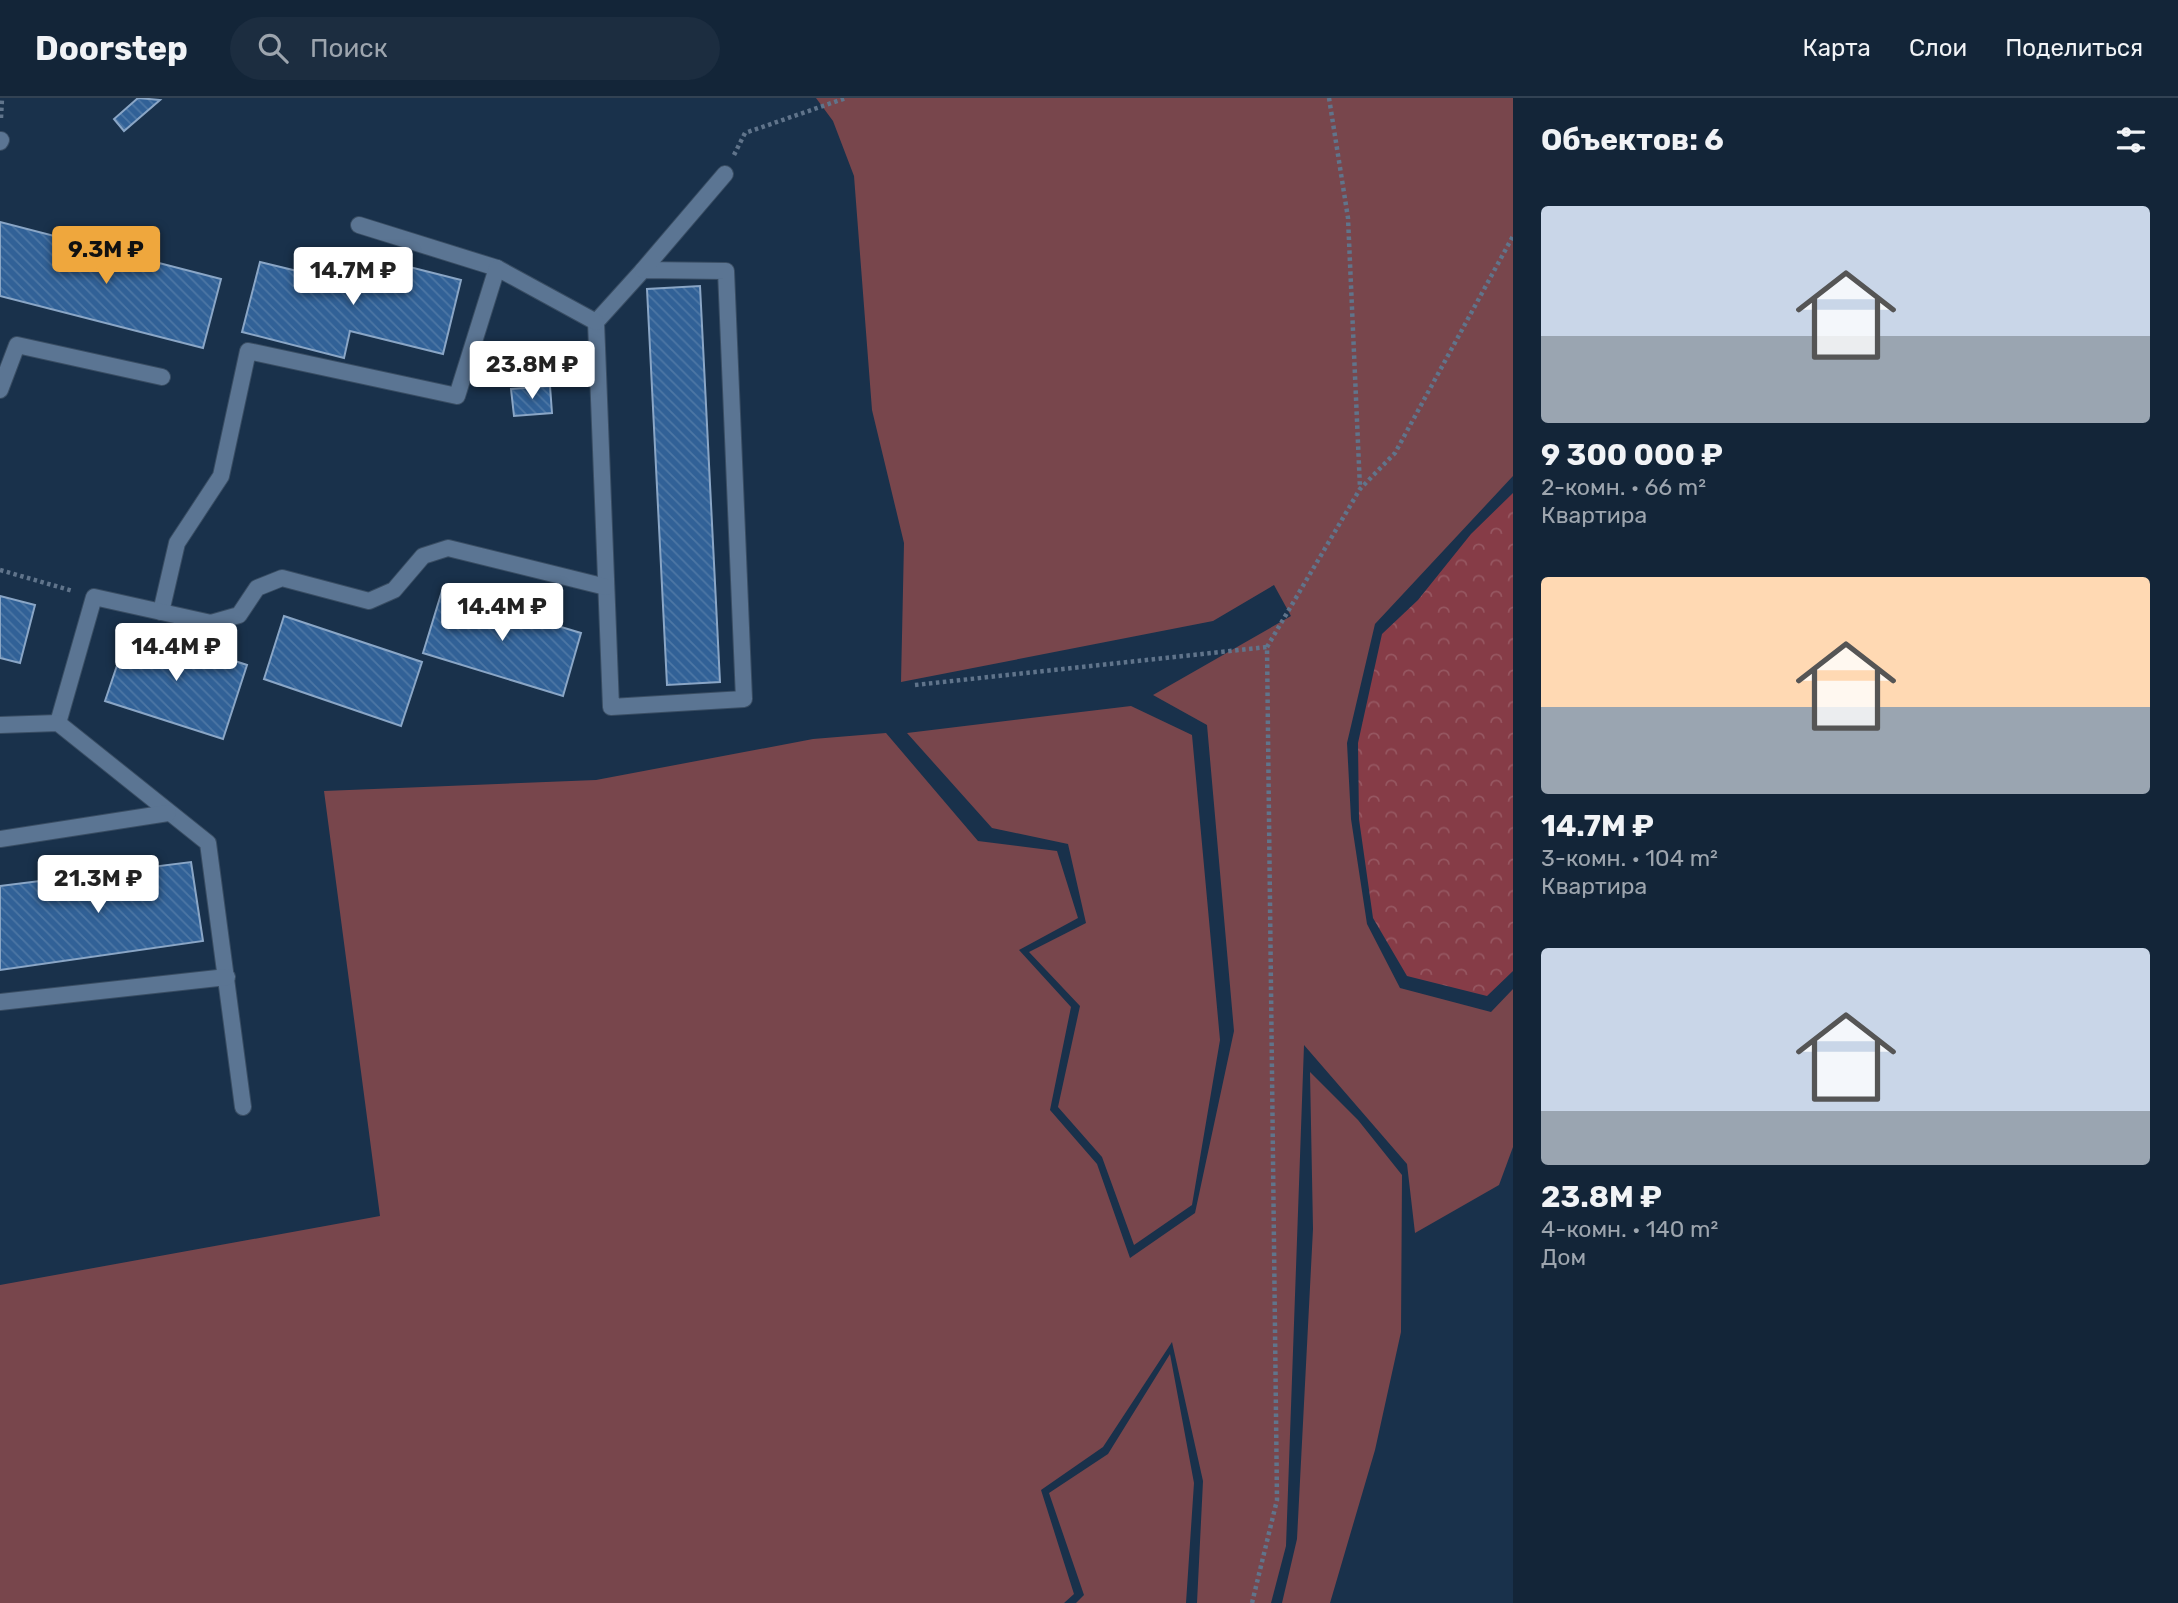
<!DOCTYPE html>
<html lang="ru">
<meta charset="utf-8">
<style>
body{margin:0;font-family:Rubik,sans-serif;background:#1c2d40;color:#f1f3f6;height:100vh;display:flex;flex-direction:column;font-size:26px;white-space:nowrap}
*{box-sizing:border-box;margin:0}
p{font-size:23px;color:#9da5ae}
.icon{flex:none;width:38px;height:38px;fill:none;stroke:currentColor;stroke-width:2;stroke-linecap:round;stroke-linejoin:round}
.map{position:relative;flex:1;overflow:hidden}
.drawer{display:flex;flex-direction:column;background:#132538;width:665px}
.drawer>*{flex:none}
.price{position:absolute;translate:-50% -60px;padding:0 16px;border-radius:7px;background:#fff;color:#222;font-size:23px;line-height:46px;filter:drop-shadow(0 2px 4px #0008)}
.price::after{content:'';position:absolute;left:50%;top:42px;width:21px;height:16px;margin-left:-10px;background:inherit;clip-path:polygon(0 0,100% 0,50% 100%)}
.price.selected{background:#efa73d;color:#111}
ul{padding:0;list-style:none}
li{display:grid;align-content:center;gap:14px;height:371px;padding:0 28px}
li span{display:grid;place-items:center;height:217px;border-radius:7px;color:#555}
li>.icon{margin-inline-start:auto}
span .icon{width:126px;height:126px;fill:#fffc;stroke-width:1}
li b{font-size:30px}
h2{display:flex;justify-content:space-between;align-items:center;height:84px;padding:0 28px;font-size:30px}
header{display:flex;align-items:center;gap:42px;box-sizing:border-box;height:98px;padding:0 35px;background:#132538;border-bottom:2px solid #324253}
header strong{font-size:33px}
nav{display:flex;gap:38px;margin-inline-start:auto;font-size:24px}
.search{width:490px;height:63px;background:#1c2d40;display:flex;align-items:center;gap:18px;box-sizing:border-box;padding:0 24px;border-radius:38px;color:#9da5ae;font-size:26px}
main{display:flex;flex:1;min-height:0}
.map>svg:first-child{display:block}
.green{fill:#78464c}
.forest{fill:url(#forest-crowns)}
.building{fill:url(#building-back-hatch);stroke:#8aa6c6;stroke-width:2}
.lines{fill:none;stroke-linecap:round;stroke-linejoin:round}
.service-casing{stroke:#394d63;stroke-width:18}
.path{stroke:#60748b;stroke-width:4.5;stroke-dasharray:3.5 3.5;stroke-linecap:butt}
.service{stroke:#5b7593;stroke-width:16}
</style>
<header>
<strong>Doorstep</strong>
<div class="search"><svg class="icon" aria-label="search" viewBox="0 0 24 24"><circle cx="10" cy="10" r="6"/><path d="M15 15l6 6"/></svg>Поиск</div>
<nav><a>Карта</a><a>Слои</a><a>Поделиться</a></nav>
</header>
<main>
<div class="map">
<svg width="1513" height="1505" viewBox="0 0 1513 1505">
<defs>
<pattern id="forest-crowns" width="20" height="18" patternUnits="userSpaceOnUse" patternTransform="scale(1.75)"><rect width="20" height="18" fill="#863c47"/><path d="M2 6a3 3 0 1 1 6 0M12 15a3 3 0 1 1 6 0" fill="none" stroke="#965761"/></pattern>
<pattern id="building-back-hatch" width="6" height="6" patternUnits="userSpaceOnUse" patternTransform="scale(1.75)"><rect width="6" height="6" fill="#316197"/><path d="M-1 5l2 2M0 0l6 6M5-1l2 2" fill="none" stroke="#4d77a5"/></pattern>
</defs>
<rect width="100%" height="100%" fill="#19314b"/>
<g class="green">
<polygon points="816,0 1513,0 1513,378 1375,526 1347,645 1351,721 1367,826 1400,890 1491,914 1513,891 1513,1049 1499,1087 1415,1135 1407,1066 1304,947 1286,1448 1271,1505 1197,1505 1203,1383 1172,1244 1103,1349 1041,1392 1074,1496 1064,1505 0,1505 0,1187 380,1118 324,693 596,682 813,641 886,635 978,743 1057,753 1078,820 1019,852 1071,909 1050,1012 1097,1066 1130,1160 1195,1115 1234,933 1207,627 1153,597 1291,518 1274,487 1213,523 901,584 904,445 872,312 854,78 833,23"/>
<polygon points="1131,608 1192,637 1220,942 1192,1107 1134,1147 1102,1059 1058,1009 1080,908 1029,854 1086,825 1068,746 992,730 907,635"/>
<polygon points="1310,974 1358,1022 1402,1077 1401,1234 1375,1352 1330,1505 1282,1505 1297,1441 1313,1131"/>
<polygon points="1170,1256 1194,1385 1186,1505 1076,1505 1084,1497 1049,1395 1108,1356"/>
</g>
<polygon class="forest" points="1513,395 1513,873 1487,898 1407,878 1373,820 1359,721 1358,645 1382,536 1418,502 1471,436"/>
<g class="building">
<polygon points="138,0 160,2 124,33 114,21"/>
<polygon points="0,124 221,181 203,250 0,198"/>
<polygon points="366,158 461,182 443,256 350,233 344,260 242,234 260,164 359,188"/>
<polygon points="700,188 720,584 667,587 647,191"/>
<polygon points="550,288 552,315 514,318 511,291"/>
<polygon points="442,493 581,535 563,598 423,555"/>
<polygon points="0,498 35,507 20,565 0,560"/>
<polygon points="284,518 422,564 401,628 264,581"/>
<polygon points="130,529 247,567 223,641 105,603"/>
<polygon points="191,764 203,843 0,872 0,788"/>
</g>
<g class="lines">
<g class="service-casing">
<g id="service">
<polyline points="0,44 1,42"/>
<polyline points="359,127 497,170"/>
<polygon points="643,172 726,173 744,601 611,609 596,224"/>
<polyline points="643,172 725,76"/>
<polyline points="0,292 17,247 162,279"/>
<polyline points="161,514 177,445 221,378 248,253 457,298 497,170 596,224"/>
<polyline points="58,625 94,499 211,525 239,517 257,490 282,480 369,503 394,492 423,458 448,450 606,489"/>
<polyline points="0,627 58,625 208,745 243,1009"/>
<polyline points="0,741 168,715"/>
<polyline points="0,904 227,879"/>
</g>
</g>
<g class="path">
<polyline points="1329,0 1348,120 1360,390"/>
<polyline points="1,20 2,0"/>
<polyline points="734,57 745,35 846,0"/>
<polyline points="0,472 73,493"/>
<polyline points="915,587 1267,549"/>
<polyline points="1252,1505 1277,1402 1267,549 1360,391 1395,355 1513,138"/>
</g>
<use href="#service" class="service"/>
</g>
</svg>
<b class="price selected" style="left:106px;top:188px">9.3M ₽</b>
<b class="price" style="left:353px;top:209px">14.7M ₽</b>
<b class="price" style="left:532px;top:303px">23.8M ₽</b>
<b class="price" style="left:502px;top:545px">14.4M ₽</b>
<b class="price" style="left:176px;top:585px">14.4M ₽</b>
<b class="price" style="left:98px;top:817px">21.3M ₽</b>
</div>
<section class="drawer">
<h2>Объектов: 6<svg class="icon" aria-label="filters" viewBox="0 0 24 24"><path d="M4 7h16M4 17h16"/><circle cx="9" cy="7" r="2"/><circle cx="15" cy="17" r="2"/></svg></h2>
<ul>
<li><span style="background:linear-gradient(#c9d6e8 60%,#9aa5b1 0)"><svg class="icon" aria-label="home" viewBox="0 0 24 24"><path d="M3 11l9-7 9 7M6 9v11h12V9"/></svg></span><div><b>9 300 000 ₽</b><p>2-комн. · 66 m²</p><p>Квартира</p></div></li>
<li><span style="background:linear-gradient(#ffd9b3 60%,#9aa5b1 0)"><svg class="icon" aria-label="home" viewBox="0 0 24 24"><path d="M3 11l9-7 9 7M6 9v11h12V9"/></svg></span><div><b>14.7M ₽</b><p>3-комн. · 104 m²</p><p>Квартира</p></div></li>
<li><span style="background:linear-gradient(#c9d6e8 75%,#9aa5b1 0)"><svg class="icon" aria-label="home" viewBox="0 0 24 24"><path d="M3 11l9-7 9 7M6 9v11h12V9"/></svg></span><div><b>23.8M ₽</b><p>4-комн. · 140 m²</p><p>Дом</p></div></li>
</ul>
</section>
</main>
